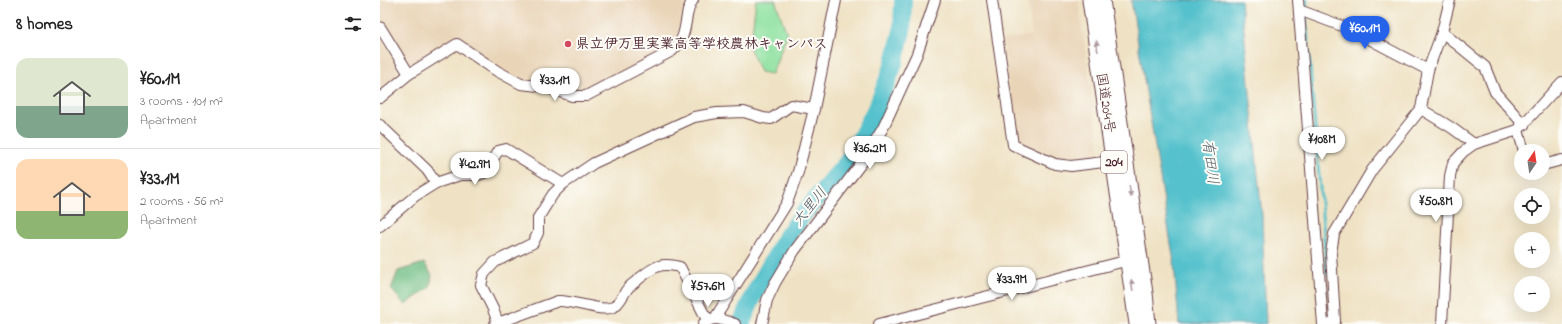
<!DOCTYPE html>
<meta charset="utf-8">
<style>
body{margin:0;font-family:"Indie Flower","Klee One",sans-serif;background:#f2f2f2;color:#222;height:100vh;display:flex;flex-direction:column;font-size:15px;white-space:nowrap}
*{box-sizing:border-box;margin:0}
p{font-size:13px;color:#767676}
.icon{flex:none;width:22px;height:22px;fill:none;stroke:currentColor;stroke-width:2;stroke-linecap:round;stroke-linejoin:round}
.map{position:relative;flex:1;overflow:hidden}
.side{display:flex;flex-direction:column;background:#fff;width:380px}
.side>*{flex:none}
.needle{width:26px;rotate:13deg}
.buttons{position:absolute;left:1134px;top:144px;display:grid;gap:8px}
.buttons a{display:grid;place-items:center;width:36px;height:36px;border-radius:50%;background:#fff;box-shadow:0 4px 16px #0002;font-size:20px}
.price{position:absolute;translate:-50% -34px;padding:0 9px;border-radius:14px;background:#fff;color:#222;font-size:13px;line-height:26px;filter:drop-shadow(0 1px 2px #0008)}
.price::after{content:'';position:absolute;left:50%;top:24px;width:12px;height:9px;margin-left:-6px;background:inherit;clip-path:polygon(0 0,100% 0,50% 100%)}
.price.active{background:#2563eb;color:#fff}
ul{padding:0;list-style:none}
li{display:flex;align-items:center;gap:12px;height:100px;padding:0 16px}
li+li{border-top:1px solid #e0e0e0}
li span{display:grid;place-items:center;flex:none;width:112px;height:80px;border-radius:12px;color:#555}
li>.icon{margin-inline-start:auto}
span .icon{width:48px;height:48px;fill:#fffc;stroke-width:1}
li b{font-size:17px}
h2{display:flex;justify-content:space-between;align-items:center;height:48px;padding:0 16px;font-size:17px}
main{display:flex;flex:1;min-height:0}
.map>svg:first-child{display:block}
.built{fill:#e9d4b7}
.green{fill:#8fe1a1;stroke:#6c8066}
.forest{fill:#73bf87;stroke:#5e6f59}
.water{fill:#54c1cc;stroke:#4f707c}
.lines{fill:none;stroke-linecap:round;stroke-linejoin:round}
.stream{stroke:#54c1cc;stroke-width:3}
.river{stroke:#54c1cc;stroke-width:18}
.minor-casing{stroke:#633c42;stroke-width:12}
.highway-casing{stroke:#633c42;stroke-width:17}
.minor{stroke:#fff;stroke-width:10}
.highway{stroke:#fff;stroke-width:15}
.oneway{fill:#ae9aa0}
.poi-dot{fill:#d1495b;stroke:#fdfcf7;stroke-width:1.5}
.labels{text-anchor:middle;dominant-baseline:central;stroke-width:4;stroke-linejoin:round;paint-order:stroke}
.shield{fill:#fdfcf7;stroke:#806168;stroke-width:1}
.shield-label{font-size:13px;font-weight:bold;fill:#4a1f2b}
.poi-label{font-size:14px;font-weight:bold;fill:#4a1f2b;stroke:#fdfcf7;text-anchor:start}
.street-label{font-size:14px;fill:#4a1f2b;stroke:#fdfcf7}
.water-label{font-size:15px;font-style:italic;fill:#4e5863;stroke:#fdfcf7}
</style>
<main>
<section class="side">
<h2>8 homes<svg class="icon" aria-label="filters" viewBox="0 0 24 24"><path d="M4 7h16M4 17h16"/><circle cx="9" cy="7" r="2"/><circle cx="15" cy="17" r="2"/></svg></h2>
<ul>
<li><span style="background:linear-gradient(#dfe7d0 60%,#7fa58c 0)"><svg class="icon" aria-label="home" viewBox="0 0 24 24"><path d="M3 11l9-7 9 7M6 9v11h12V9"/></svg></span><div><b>¥60.1M</b><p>3 rooms · 101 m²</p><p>Apartment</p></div></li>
<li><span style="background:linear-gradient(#ffd9b3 65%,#8fb573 0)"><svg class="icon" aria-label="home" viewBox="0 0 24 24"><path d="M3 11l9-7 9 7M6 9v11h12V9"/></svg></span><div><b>¥33.1M</b><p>2 rooms · 56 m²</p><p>Apartment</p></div></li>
</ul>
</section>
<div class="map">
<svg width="1182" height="324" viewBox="0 0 1182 324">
<rect width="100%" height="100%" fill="#fdfcf7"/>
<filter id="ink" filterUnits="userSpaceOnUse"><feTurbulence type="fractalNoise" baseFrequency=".025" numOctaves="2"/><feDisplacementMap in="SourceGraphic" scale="8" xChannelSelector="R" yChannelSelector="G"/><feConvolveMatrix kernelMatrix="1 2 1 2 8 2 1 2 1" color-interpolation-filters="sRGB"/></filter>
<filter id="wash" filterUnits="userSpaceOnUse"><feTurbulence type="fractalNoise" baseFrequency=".012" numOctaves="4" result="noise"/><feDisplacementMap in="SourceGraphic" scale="16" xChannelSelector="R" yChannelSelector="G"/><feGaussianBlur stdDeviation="0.9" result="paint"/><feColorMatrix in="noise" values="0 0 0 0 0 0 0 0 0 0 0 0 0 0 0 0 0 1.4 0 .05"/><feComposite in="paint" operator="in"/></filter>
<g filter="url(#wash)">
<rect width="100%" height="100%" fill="#efe2c4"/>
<g class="built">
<polygon points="0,0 308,0 304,6 298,34 287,49 205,93 192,93 144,83 77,39 37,65 28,64 0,21"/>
<polygon points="647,0 698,0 720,155 710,159 692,161 672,158 636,141 623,39 652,35"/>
<polygon points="0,38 18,69 16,78 0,90"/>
</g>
<polygon class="green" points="376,0 395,0 407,34 392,74 380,72 370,49"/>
<polygon class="forest" points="44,263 52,275 50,287 25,305 11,289 18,271"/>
<polygon class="water" points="751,0 861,0 882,216 886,324 799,324 794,262"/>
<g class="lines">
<polyline class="stream" points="927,0 926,18 947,274"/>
<polyline class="river" points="361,324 374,294 407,236 424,213 469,160 498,105 513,66 522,31 523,0"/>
</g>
</g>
<g filter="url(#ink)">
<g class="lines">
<g class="minor-casing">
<g id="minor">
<polyline points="612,0 633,145 675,164 691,166 740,160"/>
<polyline points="918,0 943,324"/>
<polyline points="1070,0 1062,32 1048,70 1041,109 1072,128 1094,144"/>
<polyline points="919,10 970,29 1048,70"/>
<polyline points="0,27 29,74"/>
<polyline points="1062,32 1105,67 1115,92 1144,125"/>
<path d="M0 98 29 74 77 44 117 71 141 84 166 87 192 96H206L292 51C295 48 298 45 300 42 308 29 304 12 313 0"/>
<polyline points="0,125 47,170 56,183"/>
<polyline points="1138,130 1144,151"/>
<polyline points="1163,165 1182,160"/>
<polyline points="0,226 35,196 56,183 80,175 98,175 104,173 118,151 126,149 183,184"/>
<polyline points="335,318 407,203 418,172 434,109 456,0"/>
<polyline points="118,323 113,309 101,285 104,274 115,262 153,243 158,233 158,218 173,194 183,184 214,163 314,117 337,113 364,112 383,118 391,119 411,105 434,109"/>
<path d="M115 324 178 301C193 300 222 313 233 307 240 304 243 294 248 288 252 284 257 281 260 278 275 266 281 262 300 267L325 316 330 319"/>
<path d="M323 324C335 315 342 320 355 324"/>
<polyline points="382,324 387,300 395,283 415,250 483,161 503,128 537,54 555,0"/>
<polyline points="499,324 753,259"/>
<polyline points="948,324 955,321 951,253 954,234 992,170 1041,109"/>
<polyline points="1062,324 1070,176 1073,163 1083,152 1094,144 1138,130 1182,82"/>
</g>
</g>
<g class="highway-casing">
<g id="highway">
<polyline points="710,0 757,324"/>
<polyline points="722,0 765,293 768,324"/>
</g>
</g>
<use href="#minor" class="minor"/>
<use href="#highway" class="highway"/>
</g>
<defs><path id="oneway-solid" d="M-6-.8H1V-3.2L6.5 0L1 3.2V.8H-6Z"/></defs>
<g class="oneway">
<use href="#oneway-solid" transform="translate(717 46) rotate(-99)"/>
<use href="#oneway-solid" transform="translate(750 191) rotate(82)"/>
<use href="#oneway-solid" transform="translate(752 285) rotate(-98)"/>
</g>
</g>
<circle class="poi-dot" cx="188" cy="44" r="4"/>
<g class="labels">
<rect class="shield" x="721" y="151" width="26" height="22" rx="3"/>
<g class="shield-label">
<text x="734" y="162">204</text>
</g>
<g class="poi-label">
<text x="196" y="44">県立伊万里実業高等学校農林キャンパス</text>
</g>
<g class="street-label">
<text transform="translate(725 103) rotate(81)">国道204号</text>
</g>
<g class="water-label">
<text transform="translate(830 162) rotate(83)">有田川</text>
<text transform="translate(430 207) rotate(-51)">大里川</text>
</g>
</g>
</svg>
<div class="buttons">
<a><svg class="needle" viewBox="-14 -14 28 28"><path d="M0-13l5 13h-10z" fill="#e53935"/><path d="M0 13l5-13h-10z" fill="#767676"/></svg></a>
<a><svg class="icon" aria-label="locate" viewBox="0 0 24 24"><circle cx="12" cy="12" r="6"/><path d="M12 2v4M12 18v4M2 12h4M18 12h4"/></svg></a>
<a>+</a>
<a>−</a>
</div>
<b class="price active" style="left:985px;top:50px">¥60.1M</b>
<b class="price" style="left:175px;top:102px">¥33.1M</b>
<b class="price" style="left:942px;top:161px">¥108M</b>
<b class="price" style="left:490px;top:170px">¥36.2M</b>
<b class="price" style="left:95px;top:186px">¥42.9M</b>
<b class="price" style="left:1056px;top:223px">¥50.8M</b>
<b class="price" style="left:632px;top:301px">¥33.9M</b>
<b class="price" style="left:328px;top:308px">¥57.6M</b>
</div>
</main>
